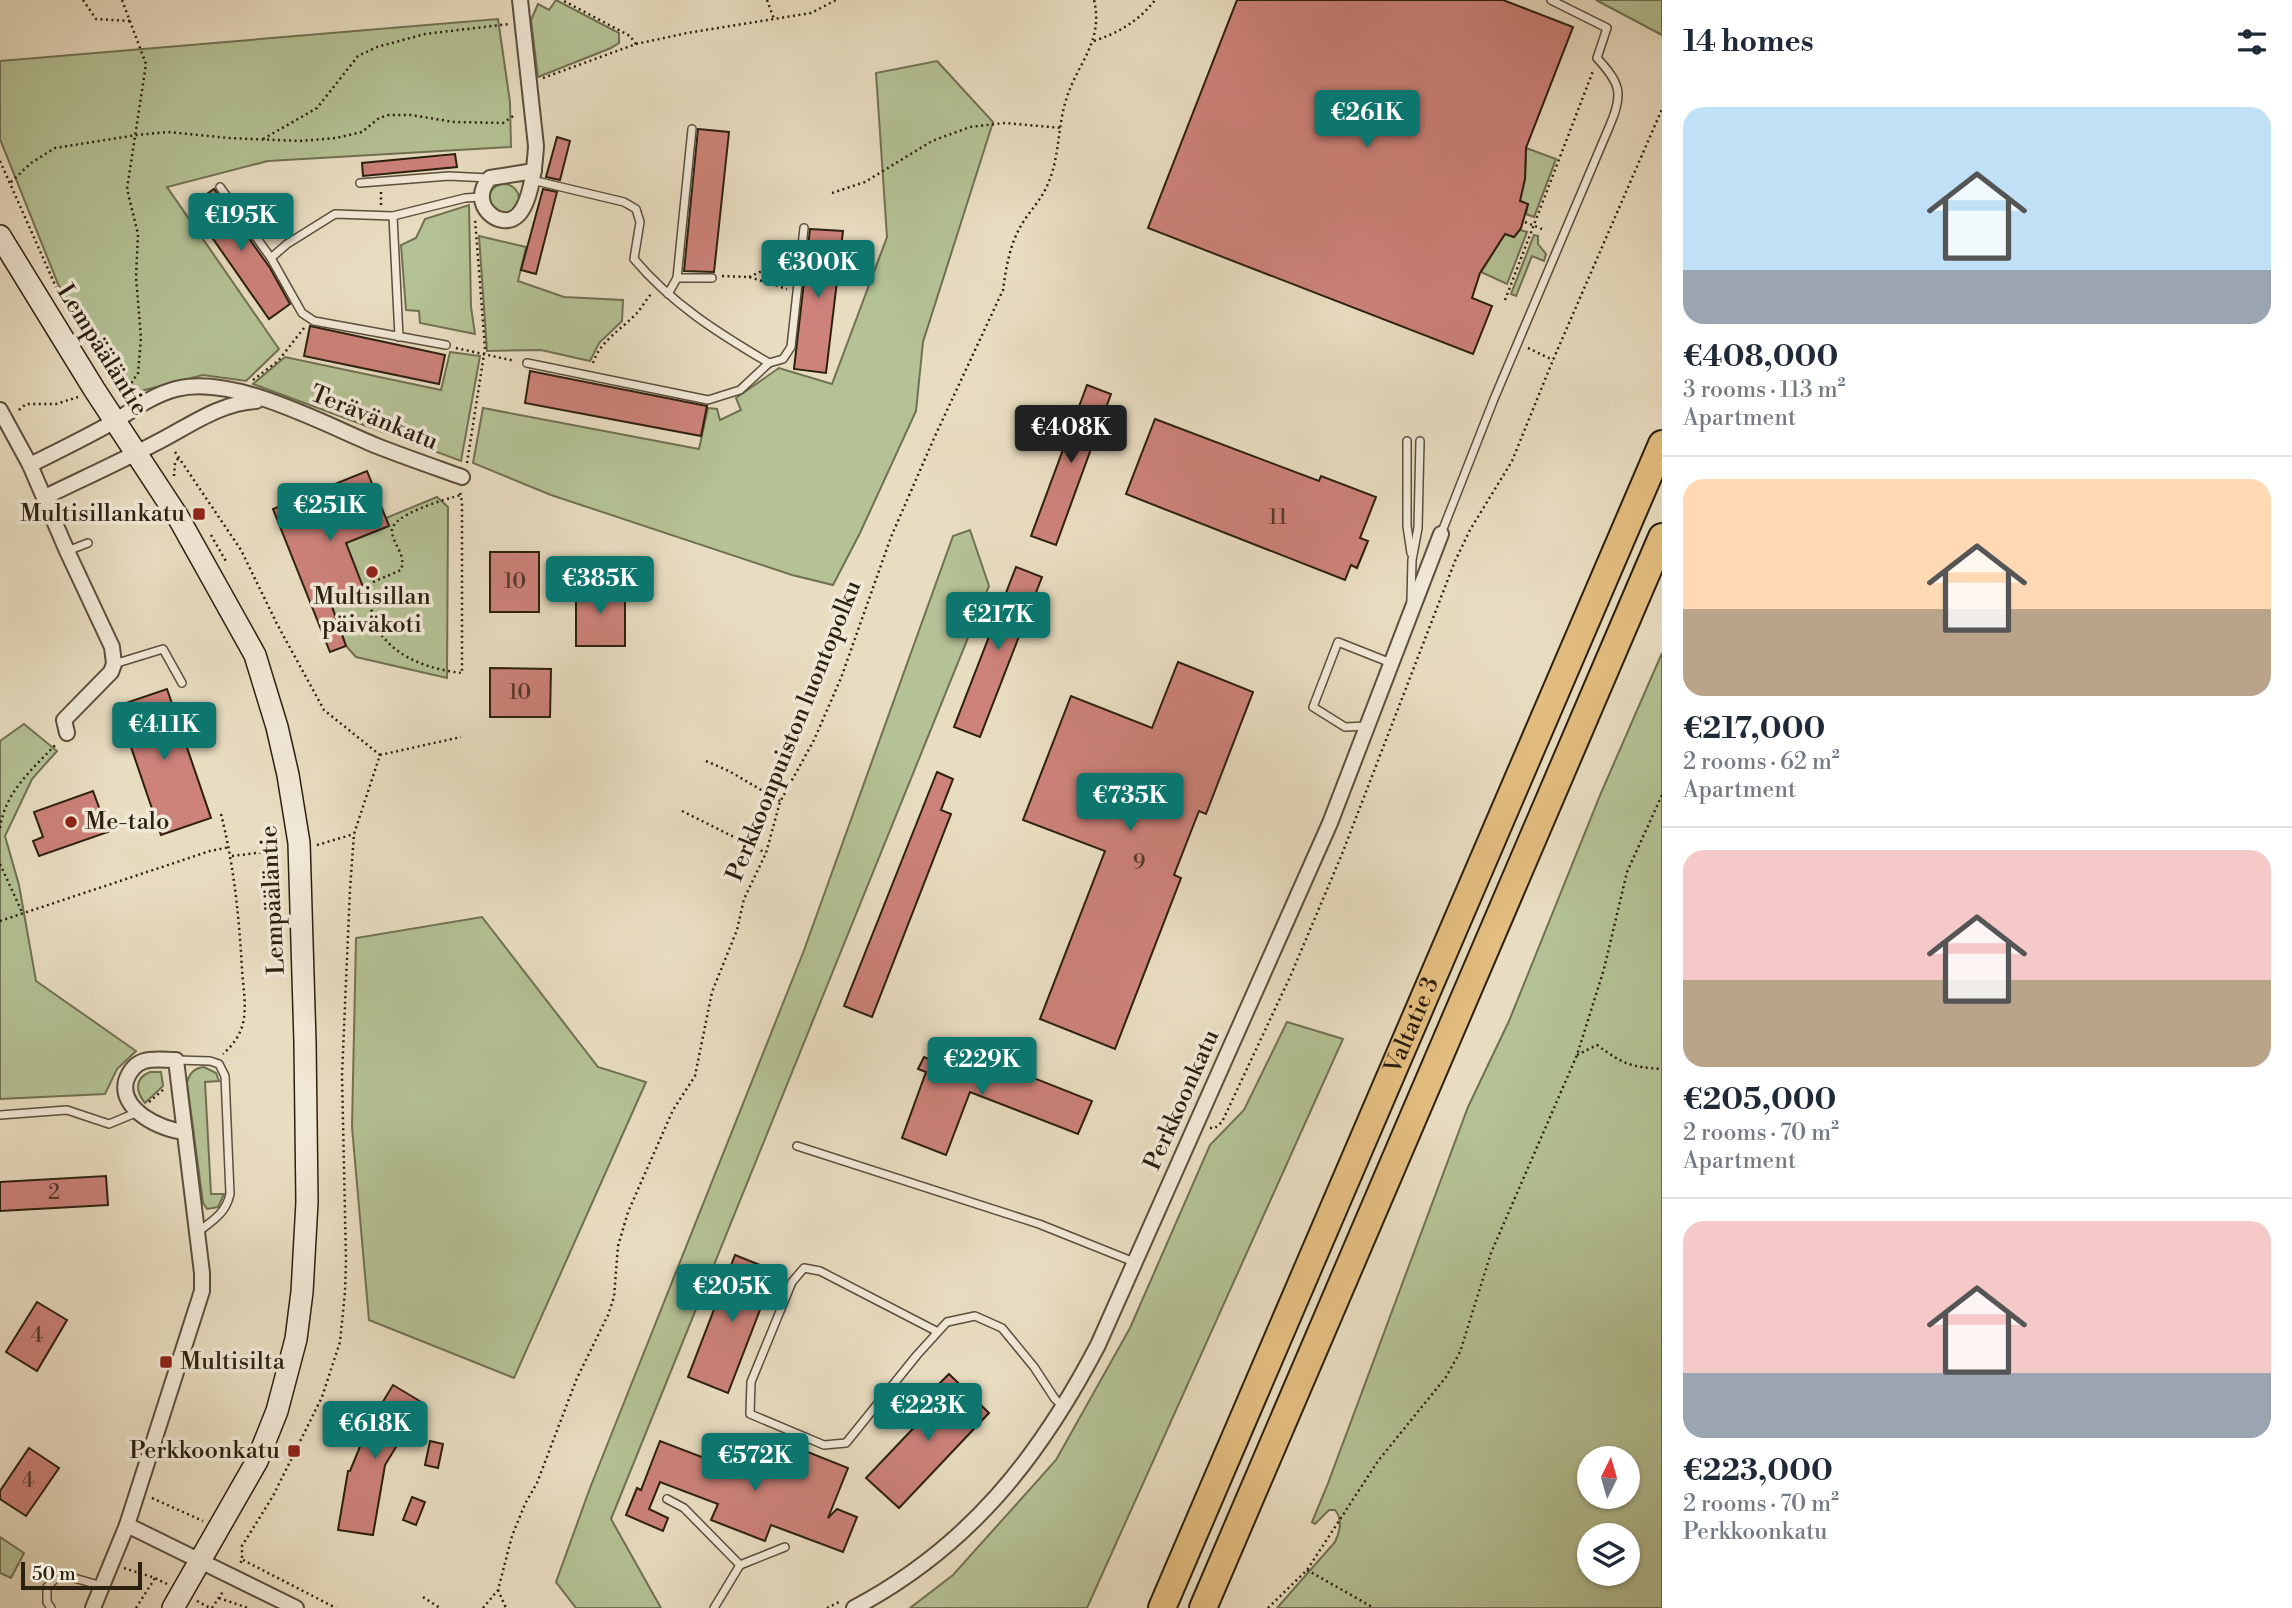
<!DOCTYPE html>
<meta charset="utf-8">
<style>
body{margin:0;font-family:"Libre Bodoni",serif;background:#f2f2f3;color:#1f2937;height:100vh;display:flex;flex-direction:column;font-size:26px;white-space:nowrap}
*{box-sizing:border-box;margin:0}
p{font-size:23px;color:#747a83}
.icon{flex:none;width:38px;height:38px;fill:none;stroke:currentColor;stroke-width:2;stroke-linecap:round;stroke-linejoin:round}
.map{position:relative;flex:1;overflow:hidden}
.drawer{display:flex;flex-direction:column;background:#fff;width:630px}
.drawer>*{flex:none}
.needle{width:46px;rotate:5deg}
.tools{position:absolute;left:1577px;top:1446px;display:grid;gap:14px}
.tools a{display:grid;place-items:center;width:63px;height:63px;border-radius:50%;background:#fff;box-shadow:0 2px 5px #0004;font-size:35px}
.scale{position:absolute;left:21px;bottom:18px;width:121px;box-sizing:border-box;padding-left:7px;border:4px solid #2c200f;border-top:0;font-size:19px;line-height:24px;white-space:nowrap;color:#2c200f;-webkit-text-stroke:5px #f1e9d7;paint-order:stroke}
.price{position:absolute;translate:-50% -60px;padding:0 16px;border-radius:7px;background:#0f766e;color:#fff;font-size:23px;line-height:46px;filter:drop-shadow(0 2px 4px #0008)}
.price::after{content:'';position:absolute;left:50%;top:42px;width:21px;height:16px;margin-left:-10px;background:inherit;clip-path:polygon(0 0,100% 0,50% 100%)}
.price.active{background:#222;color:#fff}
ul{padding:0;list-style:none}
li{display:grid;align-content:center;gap:14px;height:371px;padding:0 21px}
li+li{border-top:2px solid #e0e1e3}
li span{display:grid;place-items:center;height:217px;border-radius:21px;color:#555}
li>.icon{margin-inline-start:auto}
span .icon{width:126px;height:126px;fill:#fffc;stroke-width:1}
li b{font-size:30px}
h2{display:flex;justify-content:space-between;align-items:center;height:84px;padding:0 21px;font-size:30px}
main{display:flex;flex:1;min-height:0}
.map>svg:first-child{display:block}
.green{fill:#b4c295;stroke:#707152;stroke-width:2;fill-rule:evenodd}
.building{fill:#cd827a;stroke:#2c200f;stroke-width:2}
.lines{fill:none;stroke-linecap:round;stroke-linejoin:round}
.lane-casing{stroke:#5b4f3c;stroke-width:10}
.street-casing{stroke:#5b4f3c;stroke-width:18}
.secondary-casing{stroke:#2c200f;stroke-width:24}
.highway-casing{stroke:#2c200f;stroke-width:30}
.path{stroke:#2c200f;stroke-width:2.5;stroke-dasharray:2 3.5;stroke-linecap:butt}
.lane{stroke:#f1e9d7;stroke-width:7}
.street{stroke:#f1e9d7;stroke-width:14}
.secondary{stroke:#f1e9d7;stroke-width:21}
.highway{stroke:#e4be80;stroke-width:26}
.poi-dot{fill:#8f2418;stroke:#f1e9d7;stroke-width:2.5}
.labels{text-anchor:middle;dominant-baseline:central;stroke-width:7;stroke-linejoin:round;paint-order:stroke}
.number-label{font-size:21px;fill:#54382a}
.street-label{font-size:24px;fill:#2c200f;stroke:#f1e9d7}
.poi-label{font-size:24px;fill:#2c200f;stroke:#f1e9d7;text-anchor:end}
</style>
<main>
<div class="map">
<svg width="1662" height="1608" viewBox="0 0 1662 1608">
<rect width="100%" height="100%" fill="#e9ddc1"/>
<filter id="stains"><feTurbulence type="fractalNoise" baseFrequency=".00286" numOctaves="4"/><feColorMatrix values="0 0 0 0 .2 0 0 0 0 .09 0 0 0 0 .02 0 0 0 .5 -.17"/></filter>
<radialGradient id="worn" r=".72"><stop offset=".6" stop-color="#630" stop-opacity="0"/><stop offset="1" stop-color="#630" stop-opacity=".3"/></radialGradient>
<g class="green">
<polygon points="556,0 619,33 619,43 611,48 538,77 531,20 538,4 549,10"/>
<polygon points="1596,0 1662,0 1662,35"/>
<polygon points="498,19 510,102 511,147 268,161 167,187 279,349 246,381 203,375 133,393 58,284 0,139 0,61"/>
<polygon points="937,61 993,122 923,342 916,411 860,533 833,585 792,575 551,495 473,463 483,408 699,449 708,408 717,409 720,420 741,410 736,398 779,368 832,384 887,237 876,73"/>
<polygon points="1526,148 1556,159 1534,217 1526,214 1528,204 1518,200 1525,179"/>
<circle cx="504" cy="199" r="15"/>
<polygon points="469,205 471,307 475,334 420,323 419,311 406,310 401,245 416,238 425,219"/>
<polygon points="1520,230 1527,232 1507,284 1481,272 1505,234 1514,237"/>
<polygon points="1534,235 1538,236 1538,244 1546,254 1544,261 1532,256 1516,296 1511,294"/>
<polygon points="479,236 526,247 518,281 564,297 623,300 622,321 599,343 590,361 541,350 487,351"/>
<polygon points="450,352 480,356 461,461 253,384 285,357 441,390"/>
<polygon points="437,497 448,507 447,678 356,657 346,646 330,601 363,587 346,543 389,526 386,518"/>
<polygon points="970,530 989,586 611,1519 661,1608 576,1608 556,1582 590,1488 803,953 953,536"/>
<path d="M1662 653V1608H1277L1335 1542C1340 1531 1343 1520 1335 1510H1329L1315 1524 1312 1522 1327 1486 1468 1107 1509 1021 1601 793ZM1589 1458H1628V1496H1589ZM1589 1535H1628V1573H1589Z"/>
<polygon points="24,724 57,751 32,779 5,836 19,885 36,981 136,1051 117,1069 105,1094 0,1099 0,741"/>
<polygon points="482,917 598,1067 646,1082 514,1378 369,1320 352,1127 356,938"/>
<polygon points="1287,1022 1343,1039 1087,1608 910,1608 953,1575 1056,1460 1130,1328 1210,1145 1244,1110"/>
<path d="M204 1067 216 1073 219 1081 205 1082 211 1194H224L218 1207 207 1209 203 1203 187 1083C189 1073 194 1068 204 1067Z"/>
<path d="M150 1072H161L163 1086 145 1103C135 1091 135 1078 150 1072Z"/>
<polygon points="0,1537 24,1553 11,1578 0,1573"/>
</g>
<g class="building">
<polygon points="1237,0 1503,0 1573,27 1526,148 1525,179 1520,201 1528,204 1521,228 1514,237 1505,234 1480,273 1472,298 1492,306 1473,354 1148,228"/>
<polygon points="698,129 729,132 714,272 684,271"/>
<polygon points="557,137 570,141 560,180 546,177"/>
<polygon points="455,154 457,167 363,176 362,163"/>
<polygon points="214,189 270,268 290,304 269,319 190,206"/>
<polygon points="543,189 557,192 536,274 521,270"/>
<polygon points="810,229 843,231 826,373 794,369"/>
<polygon points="310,326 445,355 439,384 304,356"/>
<polygon points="530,371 707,406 701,436 525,403"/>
<polygon points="1087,385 1111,394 1056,545 1031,536"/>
<polygon points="1155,419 1319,481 1321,476 1376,497 1360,538 1368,541 1357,568 1351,565 1345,580 1126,494"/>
<polygon points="367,471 389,526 346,543 363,587 330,601 346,646 330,652 273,509"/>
<rect x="490" y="552" width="49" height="60"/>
<polygon points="1016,567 1042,577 980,737 954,727"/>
<polygon points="576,585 625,586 625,646 576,646"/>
<polygon points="1178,662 1253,692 1206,814 1199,811 1174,875 1181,878 1115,1049 1040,1019 1105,851 1023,820 1071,696 1152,728"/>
<polygon points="490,668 551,669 550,717 490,717"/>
<polygon points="167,689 211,818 161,835 117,706"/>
<polygon points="937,772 953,779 941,810 951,814 872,1017 844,1006"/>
<polygon points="93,791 108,832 39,856 33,841 43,837 34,812"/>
<polygon points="940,1041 1092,1101 1078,1134 970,1092 946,1155 902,1138 926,1072 918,1069 924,1057 931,1060"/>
<polygon points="106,1176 108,1205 0,1211 0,1182"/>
<polygon points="735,1255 775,1271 728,1393 688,1377"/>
<polygon points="37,1302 67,1320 37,1371 6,1352"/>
<polygon points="949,1374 989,1413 899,1508 866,1478 943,1397 934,1389"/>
<polygon points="393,1385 423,1403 385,1465 373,1535 338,1530 348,1471 350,1471 364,1437 362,1436"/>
<polygon points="775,1439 848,1468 828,1518 837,1509 857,1517 843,1552 771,1525 765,1541 711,1520 718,1504 660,1482 649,1509 668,1518 663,1531 626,1515 637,1488 641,1490 660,1441 759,1479"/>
<polygon points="430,1441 443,1444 438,1468 425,1465"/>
<polygon points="29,1448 59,1468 26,1516 0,1499 0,1491"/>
<polygon points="412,1497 425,1502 416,1525 403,1520"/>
</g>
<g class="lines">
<g class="lane-casing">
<g id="lane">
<path d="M532 180 624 202 636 209 640 222 634 259C672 304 718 333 769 363L783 359 791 347 804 228"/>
<polyline points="360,183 449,176 489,178"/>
<polyline points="220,187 271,258"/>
<polyline points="393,216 399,337"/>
<polyline points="677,278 712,278"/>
<polyline points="668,294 677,278 692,129"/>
<polyline points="446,345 314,321 302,313 271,258 287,244 335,214 393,216 465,198 481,197"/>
<polyline points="527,363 708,400 740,390 769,363"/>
<polyline points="1407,441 1407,526 1411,553"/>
<path d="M1441 534 1494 399 1610 125C1624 93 1620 83 1597 58L1607 28 1551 0"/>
<polyline points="67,551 88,543"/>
<polyline points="1411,601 1412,560 1418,528 1420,441"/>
<polyline points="114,664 163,649 182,683"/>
<polyline points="1367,726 1345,727 1313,707 1338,642 1391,663"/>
<path d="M176 1060 210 1061 219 1064 225 1076 230 1194C226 1213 213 1220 198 1232"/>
<polyline points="0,1115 67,1110 109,1124 138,1112"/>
<polyline points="797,1146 1039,1224 1134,1262"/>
<polyline points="938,1332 820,1271 804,1268 792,1282 751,1382 750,1414 824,1445 846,1443 917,1355 947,1322 975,1316 1002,1328 1034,1367 1055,1399 1064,1407"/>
<polyline points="667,1499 684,1508 740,1565 714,1608"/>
<polyline points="740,1565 785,1547"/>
<polyline points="51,1608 47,1602 47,1587 60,1574 102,1586"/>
</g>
</g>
<g class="street-casing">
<g id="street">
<path d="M520 0 536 146C535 165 531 202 518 215 501 232 466 204 490 178L534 171"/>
<polyline points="0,410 30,465 67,551 112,647 114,664 111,672 64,720 67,733"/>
<path d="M30 465C58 451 87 437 115 421 134 409 153 395 176 389 233 374 324 424 377 446 405 457 434 467 462 477"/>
<path d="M45 497C80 480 117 463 152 445 185 429 218 403 256 401"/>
<polyline points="127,1525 296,1608"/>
<path d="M93 1608 127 1525 202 1291V1273L176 1060C166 1060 154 1058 144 1061 135 1064 129 1072 126 1081 119 1110 161 1130 185 1132"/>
<path d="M854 1608C969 1547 1039 1458 1098 1345L1330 823 1441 534"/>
</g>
</g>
<g class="secondary-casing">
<polyline id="secondary" points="0,236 94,389 178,517 255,655 277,727 288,775 299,843 305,1042 307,1202 302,1292 296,1339 277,1411 257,1461 173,1608"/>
</g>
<g class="highway-casing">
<g id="highway">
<path id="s1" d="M1162 1608 1662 444"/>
<polyline points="1203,1608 1662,537"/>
</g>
</g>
<g class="path">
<polyline points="83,0 96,19 130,21"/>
<polyline points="122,0 146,64 127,189 138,234 136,277 141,338 138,373 126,391"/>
<polyline points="767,0 774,19"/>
<path d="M1094 41C1118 33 1139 21 1155 0"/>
<polyline points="636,44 687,33 811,13 836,0"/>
<polyline points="543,78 636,44 630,36 562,0"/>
<polyline points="263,139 317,108 358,56 377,47 425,34 509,24"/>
<polyline points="0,161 56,287 83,331 130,394"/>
<polyline points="11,182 31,163 55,148 137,135 168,132 229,138 300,141 336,138 362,132 379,118 389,115 411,115 454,122 503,123 516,114"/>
<polyline points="381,192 381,206"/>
<polyline points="832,193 865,182 932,141 970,127 1005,123 1062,128"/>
<polyline points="1525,222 1542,229"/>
<polyline points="722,276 749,277 787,289"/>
<polyline points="749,277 791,258"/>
<polyline points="1505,300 1593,71"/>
<polyline points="456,348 515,361"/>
<polyline points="1528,348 1553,360"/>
<path d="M593 363C600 341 622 329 637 313 642 307 646 300 651 294"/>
<polyline points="253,380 278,361 304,328"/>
<polyline points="19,410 26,404 56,404 78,397"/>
<polyline points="175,452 241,550 277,624 324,710 380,755 354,834 350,889 342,1075 346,1260 345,1292 340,1342 322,1397 273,1496 242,1546 242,1560 240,1564"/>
<polyline points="467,463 485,348 475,219"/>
<polyline points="174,476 175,463 179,457"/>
<path d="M460 493 461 495 462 505V673C435 670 403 661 384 638 376 630 370 604 366 593L371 583 401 570C406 555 395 547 392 533 388 515 446 499 461 495"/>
<polyline points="127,524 145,499"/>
<polyline points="211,535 227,563"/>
<polyline points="380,755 461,737"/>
<polyline points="706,761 729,771 780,801"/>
<polyline points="682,811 766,853"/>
<path d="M221 814C234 866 239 916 242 969 243 987 247 1006 243 1023 240 1036 232 1046 223 1054"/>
<path d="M0 828C5 791 34 768 57 743"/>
<polyline points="317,845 354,834"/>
<polyline points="232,856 281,850"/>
<polyline points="0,864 22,912"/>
<polyline points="0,921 210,851 230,847"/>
<path d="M1577 1055 1597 1045C1623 1064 1630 1067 1662 1069"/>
<polyline points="149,1102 165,1088"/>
<polyline points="1210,1128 1215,1128 1222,1122 1290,977 1342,854 1455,561 1470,530 1512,461 1553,360 1662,109"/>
<polyline points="152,1498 203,1521"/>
<polyline points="243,1560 336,1608"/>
<polyline points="124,1568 155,1578 167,1584"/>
<polyline points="1307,1570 1374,1608"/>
<polyline points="498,1590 506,1608"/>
<polyline points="423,1597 440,1608"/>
<polyline points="219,1598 248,1608"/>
<polyline points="197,1601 210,1608"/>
<polyline points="136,1608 155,1578"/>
<polyline points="212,1608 224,1590"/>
<path d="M483 1608 498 1590 512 1536 525 1504 537 1483 577 1378 608 1315 614 1297 618 1246 628 1212 673 1110 695 1076 712 992 737 930 744 899 766 853 780 802 814 740 841 678 891 537 935 436 1003 290C1006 268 1010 243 1022 224 1029 212 1040 201 1046 188 1060 160 1057 129 1066 100 1077 63 1104 42 1094 0"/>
<polyline points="827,1608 841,1601"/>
<polyline points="1268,1608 1307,1570 1378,1461 1446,1377 1460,1352 1491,1253 1577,1055 1604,969 1627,872 1662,795"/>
</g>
<use href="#lane" class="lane"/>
<use href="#street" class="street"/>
<use href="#secondary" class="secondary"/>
<use href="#highway" class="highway"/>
</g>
<g class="poi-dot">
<rect x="192" y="507" width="14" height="14" rx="3.5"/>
<circle cx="372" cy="572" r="7"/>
<circle cx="71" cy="822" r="7"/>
<rect x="159" y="1355" width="14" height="14" rx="3.5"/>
<rect x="287" y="1444" width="14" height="14" rx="3.5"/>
</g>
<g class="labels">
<g class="number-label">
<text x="1278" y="518">11</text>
<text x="515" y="582">10</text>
<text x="520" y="693">10</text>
<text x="1139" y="863">9</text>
<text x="54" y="1193">2</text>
<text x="37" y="1336">4</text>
<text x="28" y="1481">4</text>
</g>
<g class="street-label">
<text transform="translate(102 350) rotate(58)">Lempääläntie</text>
<text transform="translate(374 418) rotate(22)">Terävänkatu</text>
<text transform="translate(794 731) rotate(-68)">Perkkoonpuiston luontopolku</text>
<text transform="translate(273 900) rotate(-93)">Lempääläntie</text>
<text stroke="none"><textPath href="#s1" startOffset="634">Valtatie 3</textPath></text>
<text transform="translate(1182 1100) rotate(-66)">Perkkoonkatu</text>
</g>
<g class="poi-label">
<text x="185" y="514">Multisillankatu</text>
<text x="372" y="597" text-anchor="middle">Multisillan<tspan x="372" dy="28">päiväkoti</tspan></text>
<text x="85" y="822" text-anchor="start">Me-talo</text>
<text x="180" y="1362" text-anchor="start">Multisilta</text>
<text x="280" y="1451">Perkkoonkatu</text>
</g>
</g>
<rect width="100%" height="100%" filter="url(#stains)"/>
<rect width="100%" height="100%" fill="url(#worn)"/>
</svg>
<div class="tools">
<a><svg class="needle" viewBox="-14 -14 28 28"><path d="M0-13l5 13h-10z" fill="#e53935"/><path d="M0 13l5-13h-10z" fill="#747a83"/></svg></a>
<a><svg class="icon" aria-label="layers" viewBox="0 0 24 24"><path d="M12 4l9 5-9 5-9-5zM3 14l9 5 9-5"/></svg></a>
</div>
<div class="scale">50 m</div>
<b class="price" style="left:1367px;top:150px">€261K</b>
<b class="price" style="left:241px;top:253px">€195K</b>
<b class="price" style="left:818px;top:300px">€300K</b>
<b class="price active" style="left:1071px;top:465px">€408K</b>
<b class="price" style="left:330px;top:543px">€251K</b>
<b class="price" style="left:600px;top:616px">€385K</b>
<b class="price" style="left:998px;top:652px">€217K</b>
<b class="price" style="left:164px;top:762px">€411K</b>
<b class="price" style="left:1130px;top:833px">€735K</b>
<b class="price" style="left:982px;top:1097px">€229K</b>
<b class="price" style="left:732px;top:1324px">€205K</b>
<b class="price" style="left:928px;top:1443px">€223K</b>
<b class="price" style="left:375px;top:1461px">€618K</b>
<b class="price" style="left:755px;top:1493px">€572K</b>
</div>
<section class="drawer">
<h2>14 homes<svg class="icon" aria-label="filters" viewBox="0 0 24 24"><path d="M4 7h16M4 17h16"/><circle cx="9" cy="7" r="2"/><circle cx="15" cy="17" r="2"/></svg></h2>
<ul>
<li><span style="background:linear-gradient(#bfe0f5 75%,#9aa5b1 0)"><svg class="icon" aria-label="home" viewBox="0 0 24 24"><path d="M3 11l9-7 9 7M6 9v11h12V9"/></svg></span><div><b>€408,000</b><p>3 rooms · 113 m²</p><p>Apartment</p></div></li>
<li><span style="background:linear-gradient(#ffd9b3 60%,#b9a48a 0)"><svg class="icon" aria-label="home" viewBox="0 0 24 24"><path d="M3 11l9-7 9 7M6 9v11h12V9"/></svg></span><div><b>€217,000</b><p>2 rooms · 62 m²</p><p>Apartment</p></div></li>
<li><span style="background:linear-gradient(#f6c9c9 60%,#b9a48a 0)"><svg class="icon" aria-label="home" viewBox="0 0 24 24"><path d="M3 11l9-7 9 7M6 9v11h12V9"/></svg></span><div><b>€205,000</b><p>2 rooms · 70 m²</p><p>Apartment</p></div></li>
<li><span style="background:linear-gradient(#f6c9c9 70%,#9aa5b1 0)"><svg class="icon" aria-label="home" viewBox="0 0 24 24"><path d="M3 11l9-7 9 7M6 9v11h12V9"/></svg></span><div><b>€223,000</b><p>2 rooms · 70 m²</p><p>Perkkoonkatu</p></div></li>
</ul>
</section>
</main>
